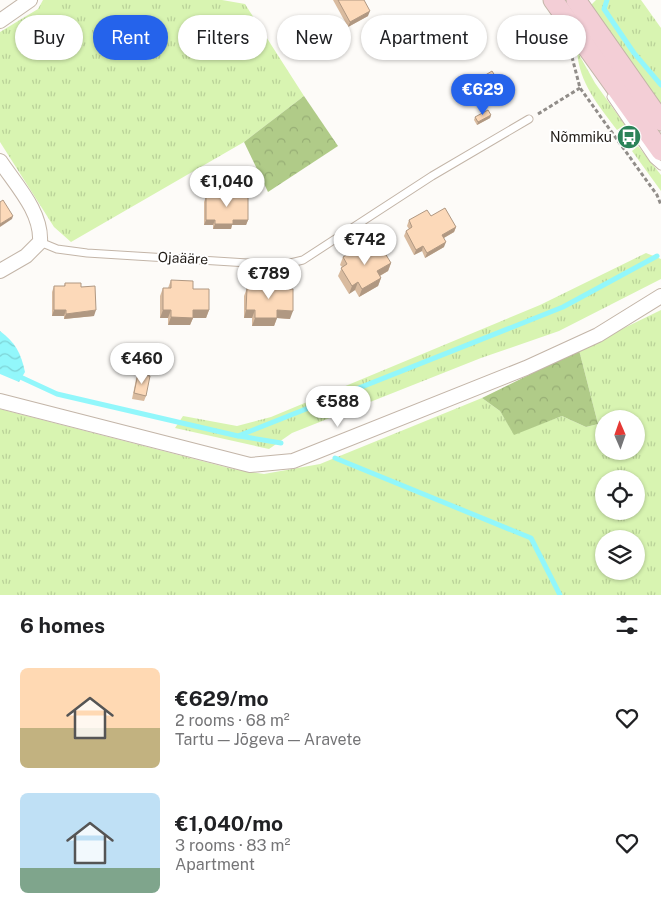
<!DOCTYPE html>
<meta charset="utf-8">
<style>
body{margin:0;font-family:"Public Sans",sans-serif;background:#f2f2f2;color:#202124;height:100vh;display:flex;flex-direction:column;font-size:19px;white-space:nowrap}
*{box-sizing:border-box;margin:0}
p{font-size:16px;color:#757577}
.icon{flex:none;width:28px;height:28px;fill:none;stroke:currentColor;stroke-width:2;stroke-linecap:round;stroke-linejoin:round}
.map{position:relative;height:595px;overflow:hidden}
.panel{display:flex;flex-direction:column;background:#fff;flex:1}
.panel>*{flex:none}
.banner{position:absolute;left:15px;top:15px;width:631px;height:45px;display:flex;gap:10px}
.needle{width:32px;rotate:358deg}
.controls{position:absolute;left:595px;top:410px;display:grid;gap:10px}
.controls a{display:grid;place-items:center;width:50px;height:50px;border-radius:50%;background:#fff;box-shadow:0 1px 4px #0004;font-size:25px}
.price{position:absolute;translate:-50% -42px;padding:0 11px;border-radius:18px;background:#fff;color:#222;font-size:16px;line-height:32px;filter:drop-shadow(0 1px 2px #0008)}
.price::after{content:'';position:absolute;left:50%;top:30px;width:15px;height:11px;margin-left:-8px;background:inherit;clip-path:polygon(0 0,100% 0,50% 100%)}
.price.current{background:#2563eb;color:#fff}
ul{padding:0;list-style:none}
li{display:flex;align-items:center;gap:15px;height:125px;padding:0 20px}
li span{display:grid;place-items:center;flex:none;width:140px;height:100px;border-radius:8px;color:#555}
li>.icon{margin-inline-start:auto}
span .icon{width:60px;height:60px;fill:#fffc;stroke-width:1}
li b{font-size:21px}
h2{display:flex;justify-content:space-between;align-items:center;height:60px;padding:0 20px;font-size:21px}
.tag{padding:0 18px;border-radius:22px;background:#fff;box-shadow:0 1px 4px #0004;font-size:18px;line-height:45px}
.tag.current{background:#2563eb;color:#fff}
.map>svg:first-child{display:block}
.grass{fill:url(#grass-tufts);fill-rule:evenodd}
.forest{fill:url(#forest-crowns)}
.water{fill:url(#water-waves)}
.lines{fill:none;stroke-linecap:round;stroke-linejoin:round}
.stream{stroke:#92f7fb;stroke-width:5}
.lane-casing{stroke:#c3b5a8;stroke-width:9}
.street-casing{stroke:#c3b5a8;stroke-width:16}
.secondary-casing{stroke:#c3b5a8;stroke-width:21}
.path{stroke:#918d89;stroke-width:3;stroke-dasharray:4 2.5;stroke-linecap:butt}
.lane{stroke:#fff;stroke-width:7}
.street{stroke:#fff;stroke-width:14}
.secondary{stroke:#f3ced6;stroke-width:19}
.wall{fill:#d9bb9f}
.shaded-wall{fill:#b09882}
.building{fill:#fcd9b9;stroke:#b09882}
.labels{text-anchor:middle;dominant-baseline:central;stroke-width:4;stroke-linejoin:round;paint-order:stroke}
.poi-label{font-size:14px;fill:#211c17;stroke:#fff;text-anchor:end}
.street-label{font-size:14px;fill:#211c17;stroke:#fff}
</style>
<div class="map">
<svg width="661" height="595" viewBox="0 0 661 595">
<defs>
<pattern id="grass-tufts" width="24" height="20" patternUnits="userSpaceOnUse" patternTransform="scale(1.25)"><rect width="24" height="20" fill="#d8f4b1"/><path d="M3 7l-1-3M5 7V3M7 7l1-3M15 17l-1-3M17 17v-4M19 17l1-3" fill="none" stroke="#b9d198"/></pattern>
<pattern id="forest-crowns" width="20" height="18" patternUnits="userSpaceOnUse" patternTransform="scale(1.25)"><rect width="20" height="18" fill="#b0cb88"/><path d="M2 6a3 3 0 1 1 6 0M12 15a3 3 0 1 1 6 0" fill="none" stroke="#97ae75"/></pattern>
<pattern id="water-waves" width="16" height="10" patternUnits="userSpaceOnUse" patternTransform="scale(1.25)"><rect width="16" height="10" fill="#92f7fb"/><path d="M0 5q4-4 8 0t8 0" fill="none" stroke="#7ed3d6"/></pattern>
</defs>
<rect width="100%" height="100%" fill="#fdfbf8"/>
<g class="grass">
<polygon points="43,0 222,0 245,4 304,96 244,142 71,242 54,227 0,142 0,32 38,9"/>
<polygon points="596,0 641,0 661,28 661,107 589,7"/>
<path d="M577 51 595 83 625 125 617 130C599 106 579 83 577 51Z"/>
<polygon points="638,146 661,175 661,191 632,151"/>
<polygon points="646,253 661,259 661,279 559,331 481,358 292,433 269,449 175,428 183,416 237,426 271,417 540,305"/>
<path d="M661 310V595H0V409L233 469 264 474 320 464 482 398 500 411 514 434 562 416 586 427 598 424 579 350ZM604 419H636V451H604ZM604 479H636V511H604ZM604 539H636V571H604Z"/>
</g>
<g class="forest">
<polygon points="304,96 338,146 268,192 244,142"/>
<polygon points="579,350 598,424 586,427 562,416 514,435 500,411 482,398"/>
</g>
<path class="water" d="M0 331C15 342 21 353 25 372L19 382 0 374Z"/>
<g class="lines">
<g class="stream">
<polyline points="607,0 604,9 634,53 661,85"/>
<polyline points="16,375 57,394 238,436 563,307 657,256"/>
<polyline points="239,436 281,443"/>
<polyline points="335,458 531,538 560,595"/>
</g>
<g class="lane-casing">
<g id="lane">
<polyline points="611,97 653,159 661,166"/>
<polyline points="40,242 57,249 87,253 282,265 303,260 432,176 529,119"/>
</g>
</g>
<g class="street-casing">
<g id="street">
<polyline points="0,21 30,0"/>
<path d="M0 161C16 185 42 212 40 242L26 256 0 271"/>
<polyline points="0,401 250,465 293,461 526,368 598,335 661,296"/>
</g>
</g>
<g class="secondary-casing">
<g id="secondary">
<polyline points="553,0 661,151"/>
<polyline points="576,0 661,121"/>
</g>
</g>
<g class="path">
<polyline points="572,57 580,88 657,195 661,205"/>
<polyline points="538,114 580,88"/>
</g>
<use href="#lane" class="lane"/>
<use href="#street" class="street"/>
<use href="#secondary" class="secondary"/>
</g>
<g class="wall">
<polygon points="333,0 364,0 368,16 348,27"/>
<polygon points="474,82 499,82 498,85 480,97 473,85"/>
<polygon points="491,115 490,118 477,125 474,120 475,117"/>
<polygon points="217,192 233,197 248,220 246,225 232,225 231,229 213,229 213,225 204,225 204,202 206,196 215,197"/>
<polygon points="431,216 456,227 454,232 444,238 444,247 425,258 422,251 414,255 404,236 406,231 409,229 407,226 409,220"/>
<polygon points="366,253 391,263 388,271 380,276 381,278 378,286 359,297 355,290 349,294 338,276 342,267 340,265 343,257"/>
<polygon points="171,280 193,289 209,310 206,318 193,318 190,325 168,325 168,318 160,318 160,296 163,288 168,288"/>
<polygon points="255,281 277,289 290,319 277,318 274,326 252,326 252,318 244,318 244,296 247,288 252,288"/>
<polygon points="65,283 81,287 94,316 64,319 64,316 52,316 52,292 54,286 64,286"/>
<polygon points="138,374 146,396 144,401 132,399 136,379"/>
</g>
<g class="shaded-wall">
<polygon points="370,11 368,16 348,27 350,22"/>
<polygon points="499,82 498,85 480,97 481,94"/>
<polygon points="491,115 490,118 477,125 478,122"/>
<polygon points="13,216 12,219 0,227 0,224"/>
<polygon points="206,220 215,220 213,225 204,225"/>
<polygon points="233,220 248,220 246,225 232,225 231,229 213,229 215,224"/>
<polygon points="456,227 454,232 440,240 442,235"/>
<polygon points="446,242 444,247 425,258 427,253"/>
<polygon points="423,246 422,251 414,255 416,250"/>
<polygon points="391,263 388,271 374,279 377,271"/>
<polygon points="381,278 378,286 359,297 362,289"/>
<polygon points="358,282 355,290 349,294 352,286"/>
<polygon points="54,310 66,310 64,316 52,316"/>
<polygon points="96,310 94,316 64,319 66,314"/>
<polygon points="163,310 171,310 168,318 160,318"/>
<polygon points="193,310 209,310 206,318 193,318 190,325 168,325 171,317"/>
<polygon points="246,310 255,310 252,318 244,318"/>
<polygon points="277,310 293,311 290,319 277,318 274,326 252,326 255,318"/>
</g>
<g class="building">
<polygon points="338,0 364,0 370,11 350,22"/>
<polygon points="492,71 499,82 481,94 474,82"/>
<polygon points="488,110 491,115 478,122 475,117"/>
<polygon points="217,192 233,192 233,197 248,197 248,220 233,220 233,224 215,224 215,220 206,220 206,196 217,197"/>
<polygon points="3,200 13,216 0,224 0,202"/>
<polygon points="445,208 456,227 442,235 446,242 427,253 423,246 416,250 406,231 412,227 409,220 427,210 431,216"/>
<polygon points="380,245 391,263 377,271 381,278 362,289 358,282 352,286 341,268 347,264 343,257 362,246 366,253"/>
<polygon points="171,280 193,281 193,289 209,289 209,310 193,310 193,318 171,317 171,310 163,310 163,288 171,288"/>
<polygon points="255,281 277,281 277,289 293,289 293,311 277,310 277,318 255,318 255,310 246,310 247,288 255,288"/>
<polygon points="65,283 81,283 81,287 95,286 96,310 66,314 66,310 54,310 54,286 65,286"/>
<polygon points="138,374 150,376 146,396 134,393"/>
</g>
<defs>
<g id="bus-disc" transform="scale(1.25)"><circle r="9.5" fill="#2b8358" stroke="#fff"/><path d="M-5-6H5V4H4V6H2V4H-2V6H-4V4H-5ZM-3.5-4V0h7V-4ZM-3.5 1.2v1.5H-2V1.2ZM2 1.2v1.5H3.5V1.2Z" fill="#fff"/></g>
</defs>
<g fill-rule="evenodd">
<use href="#bus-disc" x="629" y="137"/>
</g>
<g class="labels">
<g class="poi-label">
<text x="612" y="137">Nõmmiku</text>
</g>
<g class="street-label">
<text transform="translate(183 258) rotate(3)">Ojaääre</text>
</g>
</g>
</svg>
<div class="controls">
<a><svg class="needle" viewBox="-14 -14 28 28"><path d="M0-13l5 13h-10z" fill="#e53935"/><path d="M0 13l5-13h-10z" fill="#757577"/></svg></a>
<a><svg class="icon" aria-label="locate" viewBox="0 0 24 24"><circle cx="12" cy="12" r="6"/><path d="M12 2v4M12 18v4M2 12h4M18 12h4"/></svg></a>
<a><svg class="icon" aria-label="layers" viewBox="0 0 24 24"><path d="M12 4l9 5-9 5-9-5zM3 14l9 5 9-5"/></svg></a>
</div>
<b class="price current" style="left:483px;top:116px">€629</b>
<b class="price" style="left:227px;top:208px">€1,040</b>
<b class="price" style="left:365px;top:266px">€742</b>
<b class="price" style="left:269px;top:300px">€789</b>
<b class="price" style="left:142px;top:385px">€460</b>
<b class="price" style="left:338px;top:428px">€588</b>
<div class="banner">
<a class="tag">Buy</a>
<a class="tag current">Rent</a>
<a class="tag">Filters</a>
<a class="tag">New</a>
<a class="tag">Apartment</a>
<a class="tag">House</a>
</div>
</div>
<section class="panel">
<h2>6 homes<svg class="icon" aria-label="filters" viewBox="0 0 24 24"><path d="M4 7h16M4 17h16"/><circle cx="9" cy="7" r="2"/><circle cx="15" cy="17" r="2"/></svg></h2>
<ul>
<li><span style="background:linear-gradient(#ffd9b3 60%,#c2b280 0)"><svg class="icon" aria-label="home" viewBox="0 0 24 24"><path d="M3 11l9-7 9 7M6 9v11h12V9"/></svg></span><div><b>€629/mo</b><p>2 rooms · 68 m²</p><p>Tartu — Jõgeva — Aravete</p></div><svg class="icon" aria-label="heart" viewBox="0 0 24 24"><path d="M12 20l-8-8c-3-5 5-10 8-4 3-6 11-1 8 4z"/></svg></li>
<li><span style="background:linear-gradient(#bfe0f5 75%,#7fa58c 0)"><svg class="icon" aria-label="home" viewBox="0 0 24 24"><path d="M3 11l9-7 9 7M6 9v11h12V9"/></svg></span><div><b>€1,040/mo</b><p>3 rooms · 83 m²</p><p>Apartment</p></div><svg class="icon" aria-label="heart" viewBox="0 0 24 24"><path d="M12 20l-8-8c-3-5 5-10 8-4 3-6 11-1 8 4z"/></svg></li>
</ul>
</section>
